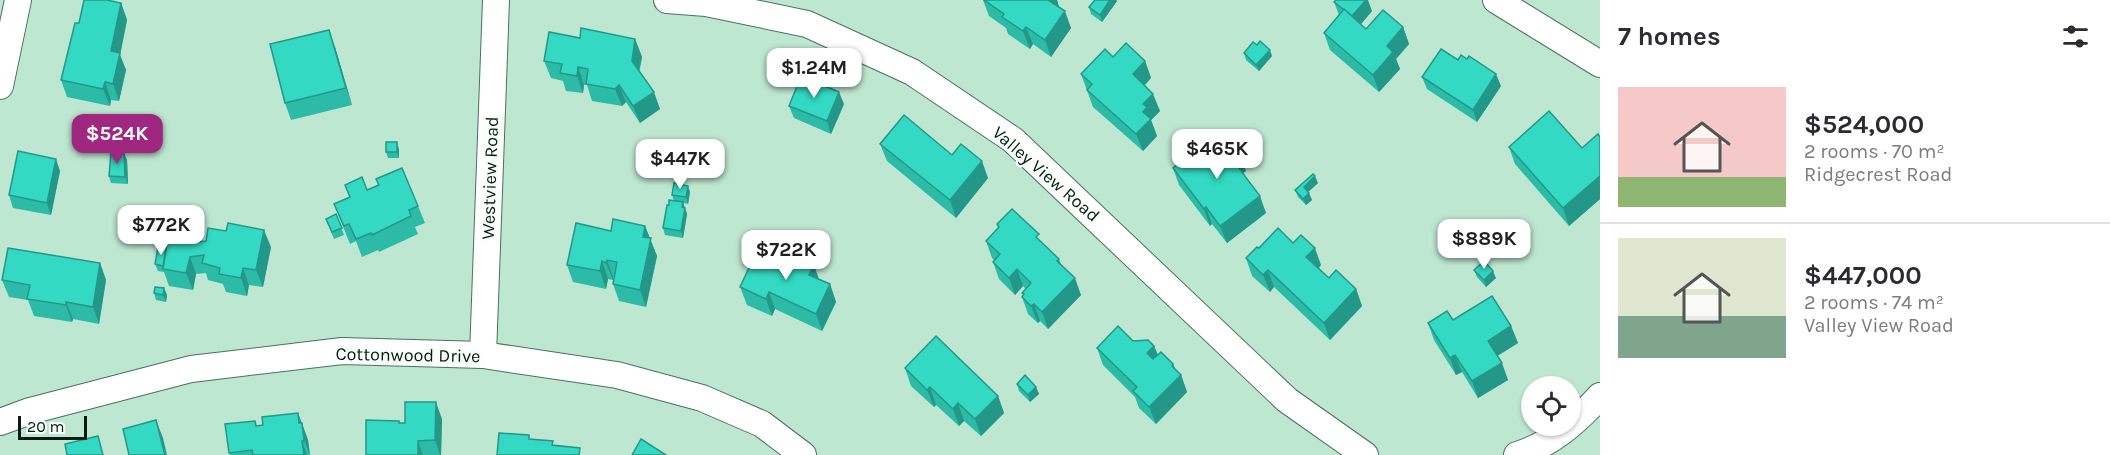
<!DOCTYPE html>
<meta charset="utf-8">
<style>
body{margin:0;font-family:Karla,sans-serif;background:#f7f7f7;color:#2b2b33;height:100vh;display:flex;flex-direction:column;font-size:22px;white-space:nowrap}
*{box-sizing:border-box;margin:0}
p{font-size:20px;color:#7c7c81}
.icon{flex:none;width:33px;height:33px;fill:none;stroke:currentColor;stroke-width:2;stroke-linecap:round;stroke-linejoin:round}
.map{position:relative;flex:1;overflow:hidden}
.details{display:flex;flex-direction:column;background:#fff;width:510px}
.details>*{flex:none}
.buttons{position:absolute;left:1521px;top:376px;display:grid;gap:12px}
.buttons a{display:grid;place-items:center;width:60px;height:60px;border-radius:50%;background:#fff;box-shadow:0 2px 4px #0004;font-size:30px}
.scale{position:absolute;left:18px;bottom:15px;width:69px;box-sizing:border-box;padding-left:6px;border:3px solid #0a1912;border-top:0;font-size:16px;line-height:21px;white-space:nowrap;color:#0a1912;-webkit-text-stroke:4px #f7fffa;paint-order:stroke}
.price{position:absolute;translate:-50% -51px;padding:0 14px;border-radius:12px;background:#fff;color:#222;font-size:20px;line-height:39px;filter:drop-shadow(0 2px 3px #0008)}
.price::after{content:'';position:absolute;left:50%;top:36px;width:18px;height:14px;margin-left:-9px;background:inherit;clip-path:polygon(0 0,100% 0,50% 100%)}
.price.selected{background:#9f277f;color:#fff}
ul{padding:0;list-style:none}
li{display:flex;align-items:center;gap:18px;height:150px;padding:0 18px}
li+li{border-top:2px solid #e1e1e2}
li span{display:grid;place-items:center;flex:none;width:168px;height:120px;border-radius:0px;color:#555}
li>.icon{margin-inline-start:auto}
span .icon{width:72px;height:72px;fill:#fffc;stroke-width:1}
li b{font-size:26px}
h2{display:flex;justify-content:space-between;align-items:center;height:72px;padding:0 18px;font-size:26px}
main{display:flex;flex:1;min-height:0}
.map>svg:first-child{display:block}
.lines{fill:none;stroke-linecap:round;stroke-linejoin:round}
.minor-casing{stroke:#4b715e;stroke-width:28}
.minor{stroke:#fff;stroke-width:26}
.wall{fill:#2cbba7}
.shaded-wall{fill:#249888}
.building{fill:#33d9c2;stroke:#249888;stroke-width:1.5}
.labels{text-anchor:middle;dominant-baseline:central;stroke-width:5;stroke-linejoin:round;paint-order:stroke}
.street-label{font-size:18px;fill:#0a1912;stroke:#f7fffa}
</style>
<main>
<div class="map">
<svg width="1600" height="455" viewBox="0 0 1600 455">
<rect width="100%" height="100%" fill="#bee7d1"/>
<g class="lines">
<g class="minor-casing">
<g id="minor">
<polyline points="667,0 706,3 807,24 912,72 1013,140 1287,400 1365,455"/>
<polyline points="1496,0 1600,64"/>
<polyline points="0,86 18,0"/>
<polyline points="483,355 496,0"/>
<polyline points="0,422 30,411 191,369 342,351 483,355 617,375 702,398 762,424 803,455"/>
<path d="M1517 455C1552 444 1576 422 1600 396"/>
</g>
</g>
<use href="#minor" class="minor"/>
</g>
<g class="wall">
<polygon points="983,0 1057,0 1059,8 1071,28 1051,57 1033,44 1030,49 1008,34 1006,28 989,16"/>
<polygon points="1095,0 1116,0 1117,1 1102,22 1091,14 1089,7"/>
<polygon points="1334,2 1372,11 1361,24 1366,29 1403,27 1409,44 1396,59 1400,69 1379,92 1330,50 1324,33 1339,15"/>
<polygon points="121,3 127,20 120,55 126,70 119,101 111,100 110,106 67,97 61,80 79,23"/>
<polygon points="580,38 635,39 642,57 639,71 660,109 640,123 626,102 622,106 592,101 587,85 584,85 583,93 566,91 563,81 551,78 544,61"/>
<polygon points="1257,45 1272,56 1259,71 1246,60 1244,53"/>
<polygon points="335,47 352,105 291,120 285,103"/>
<polygon points="1113,57 1145,61 1151,78 1145,85 1160,111 1151,120 1157,136 1143,151 1093,107 1081,74"/>
<polygon points="1422,77 1501,86 1477,122 1427,89"/>
<polygon points="844,104 831,134 794,118 789,106"/>
<polygon points="1600,137 1600,199 1569,226 1515,164 1509,147 1582,148"/>
<polygon points="880,144 952,155 988,178 956,218 887,161"/>
<polygon points="399,149 399,158 388,158 386,152"/>
<polygon points="124,154 127,160 128,184 111,183 109,176"/>
<polygon points="1239,154 1246,171 1243,173 1266,213 1227,243 1212,224 1210,226 1179,185 1173,168 1196,155"/>
<polygon points="60,171 51,215 13,208 9,195"/>
<polygon points="376,179 418,206 425,223 415,227 418,234 379,252 378,250 362,257 356,241 350,244 334,204 350,197 345,185 367,190 378,185"/>
<polygon points="1318,183 1308,192 1312,200 1306,205 1298,197 1295,190"/>
<polygon points="690,192 688,204 683,203 687,214 683,238 665,235 663,228 669,205 674,201 672,195"/>
<polygon points="336,214 344,235 334,239 326,219"/>
<polygon points="997,224 1041,242 1059,259 1061,264 1081,295 1048,329 1040,321 1038,323 1028,314 1022,297 1023,295 1022,293 1026,289 1023,286 1015,295 999,279 993,262 994,260 992,258 986,241 998,228"/>
<polygon points="645,226 657,256 646,307 619,301 613,284 614,277 613,277 613,280 608,279 606,289 573,282 567,265 611,231"/>
<polygon points="191,243 271,247 263,287 249,285 247,296 226,292 223,284 208,280 206,273 196,274 193,290 169,286 164,272 158,271 155,264 166,248"/>
<polygon points="1293,243 1321,265 1319,268 1329,278 1356,289 1362,306 1330,340 1274,287 1270,292 1252,276 1246,258 1259,248"/>
<polygon points="100,263 106,280 99,324 73,319 72,322 34,316 28,300 9,297 2,280"/>
<polygon points="1474,270 1496,278 1486,287 1477,277"/>
<polygon points="819,279 830,284 836,302 822,331 775,309 772,316 747,305 740,287"/>
<polygon points="164,288 167,295 166,302 156,300 154,293"/>
<polygon points="1453,320 1511,326 1518,343 1497,356 1508,380 1478,398 1462,372 1456,375 1434,340 1428,323"/>
<polygon points="1133,341 1154,346 1158,355 1173,364 1176,370 1181,375 1187,392 1156,424 1139,408 1135,397 1103,365 1097,348"/>
<polygon points="905,368 998,396 1004,413 981,436 964,421 959,426 936,405 934,407 911,386"/>
<polygon points="1017,384 1036,387 1039,394 1030,402 1019,391"/>
<polygon points="298,413 308,440 310,455 230,455 229,453 257,426 263,425"/>
<polygon points="442,419 441,455 366,455 399,421 400,423 405,423"/>
</g>
<g class="shaded-wall">
<polygon points="1048,0 1057,0 1059,7"/>
<polygon points="1110,0 1116,0 1117,1 1102,22 1100,15"/>
<polygon points="1366,0 1368,0 1372,11 1356,30 1351,17"/>
<polygon points="121,3 127,20 120,55 126,70 119,101 113,84 111,51"/>
<polygon points="1065,11 1071,28 1051,57 1045,40"/>
<polygon points="1026,27 1033,44 1030,49 1023,31"/>
<polygon points="1403,27 1409,44 1396,59 1400,69 1379,92 1373,75 1387,46"/>
<polygon points="329,30 335,47 352,105 346,88"/>
<polygon points="635,39 642,57 638,78 632,61"/>
<polygon points="1270,50 1272,56 1259,71 1256,65"/>
<polygon points="1145,61 1151,78 1139,91 1133,74"/>
<polygon points="578,67 584,85 583,93 577,76"/>
<polygon points="1496,74 1501,86 1477,122 1473,110"/>
<polygon points="105,82 111,100 110,106 103,89"/>
<polygon points="619,85 626,102 622,106 615,89"/>
<polygon points="654,92 660,109 640,123 633,106"/>
<polygon points="839,92 844,104 831,134 827,121"/>
<polygon points="1153,94 1160,111 1151,120 1157,136 1143,151 1136,134 1143,104"/>
<polygon points="397,142 399,149 399,158 397,152"/>
<polygon points="124,154 127,160 128,184 125,177"/>
<polygon points="1239,154 1246,171 1239,176 1232,159"/>
<polygon points="56,159 60,171 51,215 47,203"/>
<polygon points="982,161 988,178 956,218 950,200"/>
<polygon points="1315,176 1318,183 1306,194 1304,187"/>
<polygon points="1600,176 1600,199 1569,226 1563,208"/>
<polygon points="688,186 690,192 688,204 686,197"/>
<polygon points="1309,193 1312,200 1306,205 1303,199"/>
<polygon points="1260,196 1266,213 1227,243 1220,226"/>
<polygon points="683,202 687,214 683,238 681,231"/>
<polygon points="1206,207 1212,224 1210,226 1204,209"/>
<polygon points="645,226 657,256 646,307 640,290 643,237"/>
<polygon points="264,230 271,247 263,287 256,270"/>
<polygon points="1315,248 1321,265 1313,274 1306,257"/>
<polygon points="190,257 196,274 193,290 186,273"/>
<polygon points="607,260 613,277 613,280 606,263"/>
<polygon points="602,261 608,279 606,289 600,271"/>
<polygon points="100,263 106,280 99,324 93,307"/>
<polygon points="814,265 820,282 809,275"/>
<polygon points="243,268 249,285 247,296 241,278"/>
<polygon points="1017,269 1023,286 1015,295 1009,278"/>
<polygon points="1268,270 1274,287 1270,292 1263,275"/>
<polygon points="1493,271 1496,278 1486,287 1484,280"/>
<polygon points="1075,278 1081,295 1048,329 1042,312"/>
<polygon points="830,284 836,302 822,331 816,314"/>
<polygon points="164,288 167,295 166,302 163,295"/>
<polygon points="1356,289 1362,306 1330,340 1324,323"/>
<polygon points="769,292 775,309 772,316 766,299"/>
<polygon points="66,302 73,319 72,322 66,305"/>
<polygon points="1034,304 1040,321 1038,323 1031,306"/>
<polygon points="1511,326 1518,343 1494,358 1488,341"/>
<polygon points="1154,346 1161,363 1153,370 1147,353"/>
<polygon points="1455,355 1462,372 1456,375 1450,358"/>
<polygon points="1502,363 1508,380 1478,398 1472,381"/>
<polygon points="1173,364 1178,377 1181,375 1187,392 1156,424 1149,407"/>
<polygon points="930,387 936,405 934,407 927,390"/>
<polygon points="1036,387 1039,394 1030,402 1028,395"/>
<polygon points="998,396 1004,413 981,436 975,419"/>
<polygon points="436,402 442,419 441,455 440,455 435,440"/>
<polygon points="958,403 964,421 959,426 953,409"/>
<polygon points="298,413 308,440 310,455 304,440 299,423"/>
<polygon points="156,420 163,438 167,455 165,455"/>
<polygon points="302,441 307,455 304,455"/>
<polygon points="418,441 423,455 418,455"/>
</g>
<g class="building">
<polygon points="84,0 107,0 121,3 111,51 120,53 113,84 105,82 103,89 61,80 75,23 79,23"/>
<polygon points="984,0 1048,0 1065,11 1045,40 1026,27 1023,31 1002,17 1004,14"/>
<polygon points="1095,0 1110,0 1100,15 1089,7"/>
<polygon points="1336,0 1366,0 1352,16 1334,2"/>
<polygon points="1344,9 1366,29 1383,10 1403,27 1387,46 1393,52 1373,75 1324,33"/>
<polygon points="581,28 635,39 632,61 654,92 633,106 619,85 615,89 586,84 588,69 578,67 577,76 560,73 562,64 544,61 549,32 580,38"/>
<polygon points="329,30 346,88 285,103 270,44"/>
<polygon points="1260,41 1270,50 1256,65 1244,53 1253,42 1257,45"/>
<polygon points="1126,43 1145,61 1133,74 1153,94 1143,104 1147,107 1143,112 1151,119 1136,134 1087,90 1092,84 1081,74 1105,49 1113,57"/>
<polygon points="1441,49 1458,60 1461,55 1467,59 1469,56 1496,74 1473,110 1422,77"/>
<polygon points="801,76 839,92 827,121 789,106"/>
<polygon points="1549,111 1582,148 1598,134 1600,137 1600,176 1563,208 1509,147"/>
<polygon points="904,115 952,155 961,144 982,161 950,200 880,144"/>
<polygon points="1225,134 1239,154 1232,159 1260,196 1220,226 1206,207 1204,209 1173,168 1194,152 1196,155"/>
<rect x="386" y="142" width="11" height="10"/>
<polygon points="18,151 56,159 47,203 9,195"/>
<polygon points="111,153 124,154 125,177 109,176"/>
<polygon points="402,168 418,206 409,210 411,216 372,235 371,233 356,239 349,224 344,226 334,204 350,197 345,185 362,177 367,190 379,185 376,179"/>
<polygon points="1313,174 1315,176 1304,187 1309,193 1303,199 1295,190"/>
<polygon points="674,183 688,186 686,197 672,195"/>
<polygon points="669,200 683,202 682,207 685,208 681,231 663,228 667,205 669,205"/>
<polygon points="1012,209 1039,234 1036,237 1059,259 1057,261 1075,278 1042,312 1034,304 1031,306 1022,297 1024,294 1022,293 1031,283 1017,269 1009,278 993,262 1000,254 986,241 999,227 997,224"/>
<polygon points="336,214 342,228 332,232 326,219"/>
<polygon points="613,219 645,226 643,237 651,238 640,290 613,284 617,262 607,260 606,263 602,261 600,271 567,265 576,223 611,231"/>
<polygon points="228,223 264,230 256,270 243,268 241,278 219,274 220,268 202,263 204,255 190,257 186,273 163,269 169,232 188,235 190,243 206,241 208,228 226,231"/>
<polygon points="1278,228 1293,243 1301,235 1315,248 1306,257 1329,278 1336,270 1356,289 1324,323 1268,270 1263,275 1246,258 1257,247 1259,248"/>
<polygon points="158,247 166,248 163,266 155,264"/>
<polygon points="8,248 100,263 93,307 66,302 66,305 27,299 30,285 2,280"/>
<polygon points="757,251 780,262 785,252 814,265 809,275 830,284 816,314 769,292 766,299 740,287"/>
<polygon points="1484,261 1493,271 1484,280 1474,270"/>
<polygon points="155,287 164,288 163,295 154,293"/>
<polygon points="1492,296 1511,326 1488,341 1502,363 1472,381 1455,355 1450,358 1428,323 1447,311 1453,320"/>
<polygon points="1118,326 1133,341 1148,340 1154,346 1147,353 1153,359 1161,352 1173,364 1172,366 1181,375 1149,407 1133,391 1137,387 1097,348"/>
<polygon points="936,336 998,396 975,419 958,403 953,409 930,387 927,390 905,368"/>
<polygon points="1025,375 1036,387 1028,395 1017,384"/>
<polygon points="405,402 436,402 435,440 418,441 418,455 366,455 366,420 399,421 399,423 405,423"/>
<polygon points="298,413 299,423 302,423 304,440 302,441 304,455 253,455 252,450 229,453 225,424 255,421 256,426 263,425 262,417"/>
<polygon points="156,420 165,455 129,455 123,429"/>
<polygon points="499,433 529,435 529,439 553,441 552,445 580,448 579,455 497,455"/>
<polygon points="98,436 103,455 67,455 65,444"/>
<polygon points="641,439 666,455 632,455"/>
</g>
<g class="labels">
<g class="street-label">
<text transform="translate(1046 174) rotate(41)">Valley View Road</text>
<text transform="translate(490 178) rotate(-88)">Westview Road</text>
<text transform="translate(408 355) rotate(1)">Cottonwood Drive</text>
</g>
</g>
</svg>
<div class="buttons">
<a><svg class="icon" aria-label="locate" viewBox="0 0 24 24"><circle cx="12" cy="12" r="6"/><path d="M12 2v4M12 18v4M2 12h4M18 12h4"/></svg></a>
</div>
<div class="scale">20 m</div>
<b class="price" style="left:814px;top:99px">$1.24M</b>
<b class="price selected" style="left:117px;top:165px">$524K</b>
<b class="price" style="left:1217px;top:180px">$465K</b>
<b class="price" style="left:680px;top:190px">$447K</b>
<b class="price" style="left:161px;top:256px">$772K</b>
<b class="price" style="left:1484px;top:270px">$889K</b>
<b class="price" style="left:786px;top:281px">$722K</b>
</div>
<section class="details">
<h2>7 homes<svg class="icon" aria-label="filters" viewBox="0 0 24 24"><path d="M4 7h16M4 17h16"/><circle cx="9" cy="7" r="2"/><circle cx="15" cy="17" r="2"/></svg></h2>
<ul>
<li><span style="background:linear-gradient(#f6c9c9 75%,#8fb573 0)"><svg class="icon" aria-label="home" viewBox="0 0 24 24"><path d="M3 11l9-7 9 7M6 9v11h12V9"/></svg></span><div><b>$524,000</b><p>2 rooms · 70 m²</p><p>Ridgecrest Road</p></div></li>
<li><span style="background:linear-gradient(#dfe7d0 65%,#7fa58c 0)"><svg class="icon" aria-label="home" viewBox="0 0 24 24"><path d="M3 11l9-7 9 7M6 9v11h12V9"/></svg></span><div><b>$447,000</b><p>2 rooms · 74 m²</p><p>Valley View Road</p></div></li>
</ul>
</section>
</main>
